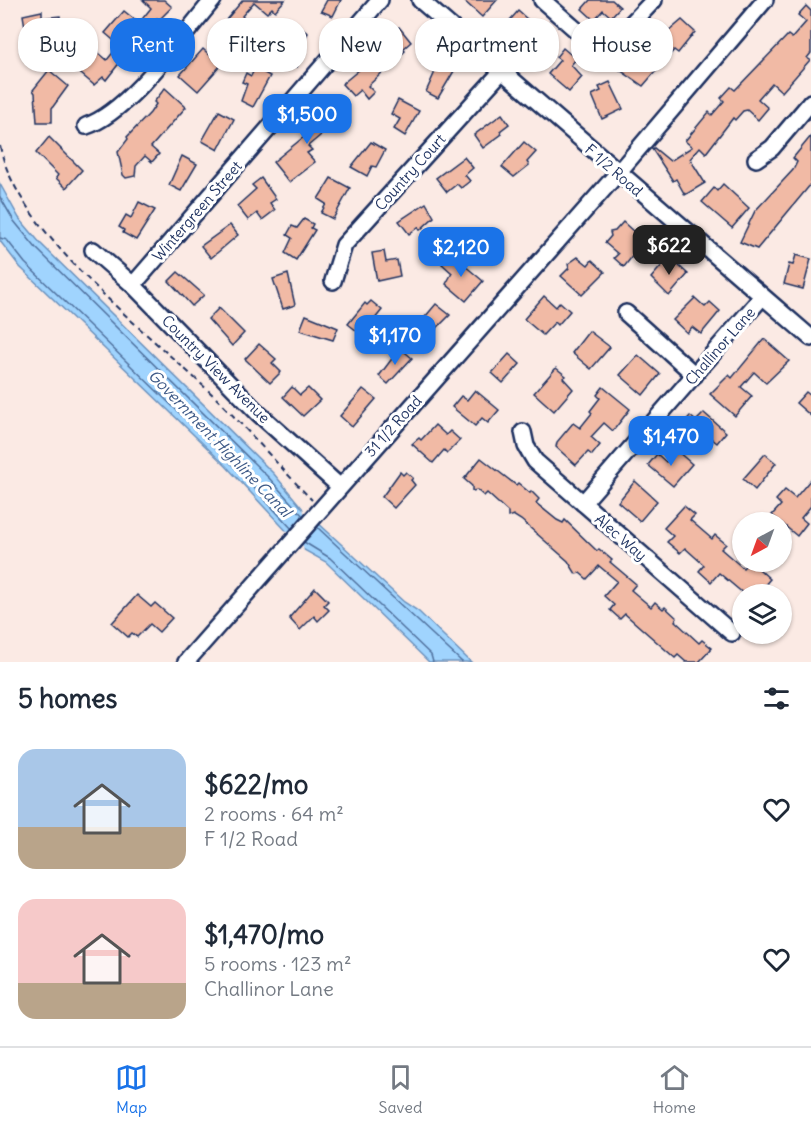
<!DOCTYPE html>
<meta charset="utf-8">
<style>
body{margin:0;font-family:Delius,sans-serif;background:#f6f6f7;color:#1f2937;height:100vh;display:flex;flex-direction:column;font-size:22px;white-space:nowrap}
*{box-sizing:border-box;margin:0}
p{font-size:20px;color:#747a83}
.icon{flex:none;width:33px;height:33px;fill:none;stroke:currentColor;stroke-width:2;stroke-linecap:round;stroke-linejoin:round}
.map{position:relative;height:662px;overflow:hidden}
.details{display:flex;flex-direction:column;background:#fff;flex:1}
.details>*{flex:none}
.banner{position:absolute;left:18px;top:18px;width:776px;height:54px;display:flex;gap:12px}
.needle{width:39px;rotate:221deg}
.buttons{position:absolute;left:732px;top:512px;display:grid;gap:12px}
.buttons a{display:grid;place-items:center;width:60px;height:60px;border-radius:50%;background:#fff;box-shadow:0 2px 4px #0004;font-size:30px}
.price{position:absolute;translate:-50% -51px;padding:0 14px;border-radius:12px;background:#1a73e8;color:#fff;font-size:20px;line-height:39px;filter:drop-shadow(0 2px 3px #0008)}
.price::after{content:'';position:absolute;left:50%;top:36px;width:18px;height:14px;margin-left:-9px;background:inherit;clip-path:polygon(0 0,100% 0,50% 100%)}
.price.selected{background:#222;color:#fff}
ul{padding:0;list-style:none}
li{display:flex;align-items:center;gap:18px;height:150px;padding:0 18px}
li span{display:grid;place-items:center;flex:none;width:168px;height:120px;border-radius:18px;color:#555}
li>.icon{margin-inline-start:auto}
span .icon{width:72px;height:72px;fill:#fffc;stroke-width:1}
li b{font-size:26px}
h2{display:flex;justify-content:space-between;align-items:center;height:72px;padding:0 18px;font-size:26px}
.tag{padding:0 21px;border-radius:24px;background:#fff;box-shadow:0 2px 4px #0004;font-size:21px;line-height:54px}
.tag.selected{background:#1a73e8;color:#fff}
.menu{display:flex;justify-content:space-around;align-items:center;height:84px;border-top:2px solid #e0e1e3;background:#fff;font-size:16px;color:#747a83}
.menu a{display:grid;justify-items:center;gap:3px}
.menu .selected{color:#1a73e8}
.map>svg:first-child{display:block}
.water{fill:#a0d4fe;stroke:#6b92be;stroke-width:1.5}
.pier{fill:#fbeae4}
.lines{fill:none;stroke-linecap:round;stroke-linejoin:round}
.shore{stroke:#50719e;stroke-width:1.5}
.building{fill:#f1baa5;stroke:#1b2f5e;stroke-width:1.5}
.minor-casing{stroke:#1b2f5e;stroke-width:20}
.path{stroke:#1b2f5e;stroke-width:2;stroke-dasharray:6 4.5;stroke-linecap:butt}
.minor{stroke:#fff;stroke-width:15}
.labels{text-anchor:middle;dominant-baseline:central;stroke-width:6;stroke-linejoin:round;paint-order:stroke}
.street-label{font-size:15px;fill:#1b2f5e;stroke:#fff}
.water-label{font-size:16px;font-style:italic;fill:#3c5886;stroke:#fff}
</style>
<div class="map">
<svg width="811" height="662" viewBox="0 0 811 662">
<rect width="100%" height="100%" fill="#fbeae4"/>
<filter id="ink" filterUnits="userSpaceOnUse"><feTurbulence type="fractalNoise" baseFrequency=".0167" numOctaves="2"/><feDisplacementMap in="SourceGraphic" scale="12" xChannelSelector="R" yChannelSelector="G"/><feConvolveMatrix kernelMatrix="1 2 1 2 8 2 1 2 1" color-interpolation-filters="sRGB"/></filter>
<g filter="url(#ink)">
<polygon class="water" points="0,184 19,218 41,244 274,474 303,509 404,602 418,611 471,662 429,662 326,562 304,550 226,466 20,267 0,241"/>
<polygon class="pier" points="303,505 326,525 317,524 302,542 304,551 281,530 289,531 304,514"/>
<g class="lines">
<g class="shore">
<polyline points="0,197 14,221 36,248 269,478 303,516"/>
<polyline points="0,238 7,240 25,263 230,462 292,529"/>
<polyline points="317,527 462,662"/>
<polyline points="304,542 330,558 431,655 433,662"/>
</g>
</g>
<g class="building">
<polygon points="143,0 164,0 172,7 159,20 157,18 143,34 145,36 138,45 131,55 128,52 106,80 103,77 94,85 75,69 78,65 74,62 83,52 87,55 93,48 107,60 119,45 105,33 124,11 139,23 151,8"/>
<polygon points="243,0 285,0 275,11 272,8 267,13 254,2 242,16 253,28 236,48 223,37 231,27 225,21"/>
<polygon points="327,0 341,0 333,16 321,11"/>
<polygon points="463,0 497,0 482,17"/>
<polygon points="590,0 612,0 620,7 611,17 603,10 594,20 582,9"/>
<polygon points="806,6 811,11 811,53 807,58 810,60 782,92 772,83 758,99 768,108 758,120 747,110 743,111 735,120 733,118 706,153 700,147 690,159 705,183 685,195 676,179 673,181 652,149 654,148 670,161 692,147 685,141 709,112 712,115 724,101 721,98 731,87 735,90 788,35 792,38 806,22 798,15"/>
<polygon points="42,11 42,18 60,16 62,39 57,40 57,45 46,46 45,41 31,43 30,29 25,27 23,15"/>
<polygon points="518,11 527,19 522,24 534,35 528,42 531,45 525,52 504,33 508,30 504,27"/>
<polygon points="682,20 695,32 678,53 674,50 643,86 620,70 629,59 636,65 647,52 654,59 667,44 654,33 662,25 669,31"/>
<polygon points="293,24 308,33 297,54 302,56 297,67 270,51 280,33 286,37"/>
<polygon points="399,27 411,42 403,49 405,51 368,86 374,92 367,99 360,90 353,96 342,84 383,50 378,44"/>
<polygon points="563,48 576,59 571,65 582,77 569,92 548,74 560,60 556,57"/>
<polygon points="203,49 221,65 198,91 180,75"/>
<polygon points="439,63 454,71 438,98 426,92"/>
<polygon points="255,68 270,76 253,107 241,101 247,84 242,82 246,73 251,76"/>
<polygon points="49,70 68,86 52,108 52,122 37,122 35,93 33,90"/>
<polygon points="610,82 623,109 602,119 592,95 601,91 599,87"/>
<polygon points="165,88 186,107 151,147 159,154 152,162 145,156 136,166 135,176 126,178 123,175 118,152 128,139 127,137 150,113 156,104 154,102"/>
<polygon points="398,100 419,111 405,136 394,129 400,119 391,114"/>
<polygon points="334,103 342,113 333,120 338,127 330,134 327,130 308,146 312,150 307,153 315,162 289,182 273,162 311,131 307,125"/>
<polygon points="219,111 234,119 218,150 202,141"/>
<polygon points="502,114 509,124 500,131 502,134 483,148 474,135"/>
<polygon points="811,136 811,184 757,249 740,242 755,211 793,170 797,162 793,158"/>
<polygon points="49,137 82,170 66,188 56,178 58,175 36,153"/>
<polygon points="371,142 385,150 376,167 372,166 367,176 351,167"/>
<polygon points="524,142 536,152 527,162 529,165 514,177 502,167"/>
<polygon points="182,156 197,164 181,191 169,185"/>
<polygon points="464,157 473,168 465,175 470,181 461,188 457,184 447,192 436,178"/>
<polygon points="261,178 276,199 270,203 275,210 262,220 257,213 248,220 237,206 256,189 252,185"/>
<polygon points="331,178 350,188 333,219 321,213 326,204 318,199"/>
<polygon points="723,184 749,208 732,228 702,202 714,188 717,191"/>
<polygon points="139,202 155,210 136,240 123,233 124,230 119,227 126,215 131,218"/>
<polygon points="426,203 434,217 420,230 418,227 409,234 399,221"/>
<polygon points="304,219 313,224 311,228 315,230 296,260 285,253 292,238 287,235 292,226 297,228"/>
<polygon points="623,222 644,241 624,267 614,258 618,254 605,243 611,236 610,232 615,231"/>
<polygon points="230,225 238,235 211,258 201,246"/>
<polygon points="384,251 386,262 397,260 400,276 377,281 372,253"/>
<polygon points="451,254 483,281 466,301 446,284 452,273 442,264"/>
<polygon points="796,255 811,259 803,289 784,284 789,264 793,265"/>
<polygon points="578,257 588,265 592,260 605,272 582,295 561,276 569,268 568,264"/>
<polygon points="669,257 688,274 669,296 651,278"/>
<polygon points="178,272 204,295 192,306 169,281"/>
<polygon points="288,274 295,305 283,309 273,279"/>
<polygon points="544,296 556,307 560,302 570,311 558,325 555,322 543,335 524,319"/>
<polygon points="695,298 705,307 710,302 720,311 701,334 692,327 687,333 673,320"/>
<polygon points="371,301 382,310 362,335 348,324 365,303 367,305"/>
<polygon points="436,304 450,315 425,340 414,330"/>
<polygon points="219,308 244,333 232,346 208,319"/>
<polygon points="306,315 338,328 333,340 300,330"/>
<polygon points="589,331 610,347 591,369 572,353"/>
<polygon points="764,339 789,361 766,383 754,372 741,387 752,396 735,416 710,394 729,375 732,378"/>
<polygon points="259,344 276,359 272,363 281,372 270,383 245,359"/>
<polygon points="400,348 412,358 388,384 379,376"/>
<polygon points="509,354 520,364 503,383 492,373"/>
<polygon points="638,355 660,374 643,395 620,375"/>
<polygon points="556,368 566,376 563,378 573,389 554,411 534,393"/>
<polygon points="292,387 300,395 308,388 320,400 303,416 283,397"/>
<polygon points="603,387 630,409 613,431 604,423 591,437 600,445 592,455 588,452 576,465 556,447 557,442 573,423 580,428 592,413 590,411 600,398 597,395"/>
<polygon points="363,389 376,399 352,427 340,416"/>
<polygon points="475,390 499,410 488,423 482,418 475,426 452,407 461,396 467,400"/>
<polygon points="806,392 811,396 811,416 796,403"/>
<polygon points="704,413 726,432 717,443 712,439 703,449 679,428 690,416 696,421"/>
<polygon points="435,425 446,435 450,431 460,440 447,453 444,450 433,463 412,444 419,438 421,440"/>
<polygon points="677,451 692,464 673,486 648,465 657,454 666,462"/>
<polygon points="765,454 776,463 755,490 743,479"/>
<polygon points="481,458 516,485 518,483 530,493 531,491 539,499 536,503 557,520 563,523 565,520 597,551 599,549 612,560 610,562 636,584 631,590 651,607 655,602 663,609 665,607 677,618 675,621 699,643 702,640 712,648 699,662 686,662 678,655 675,658 625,614 620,619 610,610 614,605 604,596 617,581 599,566 587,579 580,573 576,574 568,561 521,520 513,515 508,517 508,512 487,493 484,496 477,490 472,491 472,486 464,479"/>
<polygon points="400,472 403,475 406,472 413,478 411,480 415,485 394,508 382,497"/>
<polygon points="811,479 811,506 801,518 807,523 797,536 772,515 781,505 776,500 785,490 795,498"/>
<polygon points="635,481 657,501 640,521 618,502"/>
<polygon points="684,506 695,515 690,520 712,539 715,535 726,544 721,549 743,568 750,561 770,579 757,594 744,594 719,573 711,582 699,571 704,565 685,548 680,553 667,542 673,536 664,528"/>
<polygon points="315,588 328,601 324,605 329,610 318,621 314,616 300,630 289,618"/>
<polygon points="137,595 151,607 155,603 172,618 159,632 150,624 137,637 132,633 128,637 112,623"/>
</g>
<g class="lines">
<g class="minor-casing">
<g id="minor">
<polyline points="420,0 811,338"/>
<polyline points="542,0 591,43 609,47 654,0"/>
<path d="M86 126C129 112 182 36 213 0"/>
<polyline points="756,159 772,148 811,102"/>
<polyline points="93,250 133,285 258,413 339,486"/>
<polyline points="333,281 344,245 502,71"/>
<polyline points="133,285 380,0"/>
<polyline points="626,313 695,375"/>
<polyline points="523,432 526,446 535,461 732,633"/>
<polyline points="583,503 762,297"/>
<polyline points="186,662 617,174 765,0"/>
</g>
</g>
<path class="path" d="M0 146C17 235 157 339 221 403 252 435 281 468 312 500"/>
<use href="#minor" class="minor"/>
</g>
</g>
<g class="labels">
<g class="street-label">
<text transform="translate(614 170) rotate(41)">F 1/2 Road</text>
<text transform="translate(410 172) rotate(-48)">Country Court</text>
<text transform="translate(197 211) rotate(-49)">Wintergreen Street</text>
<text transform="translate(720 346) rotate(-49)">Challinor Lane</text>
<text transform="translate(216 369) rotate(45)">Country View Avenue</text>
<text transform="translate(393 426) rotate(-48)">31 1/2 Road</text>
<text transform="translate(621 537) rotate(41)">Alec Way</text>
</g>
<g class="water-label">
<text transform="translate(220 443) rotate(46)">Government Highline Canal</text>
</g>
</g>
</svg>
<div class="buttons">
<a><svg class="needle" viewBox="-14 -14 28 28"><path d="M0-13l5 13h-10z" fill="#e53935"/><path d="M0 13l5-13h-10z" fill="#747a83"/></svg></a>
<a><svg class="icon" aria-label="layers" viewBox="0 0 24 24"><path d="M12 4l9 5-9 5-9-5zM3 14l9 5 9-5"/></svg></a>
</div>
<b class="price" style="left:307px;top:145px">$1,500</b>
<b class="price selected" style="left:669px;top:276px">$622</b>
<b class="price" style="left:461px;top:278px">$2,120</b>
<b class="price" style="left:395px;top:366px">$1,170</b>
<b class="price" style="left:671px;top:467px">$1,470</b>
<div class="banner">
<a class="tag">Buy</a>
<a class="tag selected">Rent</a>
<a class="tag">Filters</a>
<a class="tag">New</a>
<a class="tag">Apartment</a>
<a class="tag">House</a>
</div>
</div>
<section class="details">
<h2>5 homes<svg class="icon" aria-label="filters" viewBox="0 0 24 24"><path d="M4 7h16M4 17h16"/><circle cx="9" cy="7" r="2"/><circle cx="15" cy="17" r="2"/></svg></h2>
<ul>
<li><span style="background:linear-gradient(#a9c7e8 65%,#b9a48a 0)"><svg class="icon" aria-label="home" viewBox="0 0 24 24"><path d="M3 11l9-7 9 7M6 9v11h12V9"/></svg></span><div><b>$622/mo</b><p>2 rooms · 64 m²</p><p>F 1/2 Road</p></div><svg class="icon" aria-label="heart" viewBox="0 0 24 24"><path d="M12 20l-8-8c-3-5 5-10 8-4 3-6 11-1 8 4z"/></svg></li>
<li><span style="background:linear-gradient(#f6c9c9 70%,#b9a48a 0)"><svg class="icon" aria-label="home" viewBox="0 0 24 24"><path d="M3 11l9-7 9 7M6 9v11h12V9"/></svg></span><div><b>$1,470/mo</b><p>5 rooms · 123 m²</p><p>Challinor Lane</p></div><svg class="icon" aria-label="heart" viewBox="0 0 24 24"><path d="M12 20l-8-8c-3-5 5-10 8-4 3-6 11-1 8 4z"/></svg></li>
</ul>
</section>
<nav class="menu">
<a class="selected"><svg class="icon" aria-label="map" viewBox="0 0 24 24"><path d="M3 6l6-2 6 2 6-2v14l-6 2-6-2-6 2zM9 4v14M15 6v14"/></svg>Map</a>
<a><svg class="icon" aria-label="saved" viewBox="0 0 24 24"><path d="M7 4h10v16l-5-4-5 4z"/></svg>Saved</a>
<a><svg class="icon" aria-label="home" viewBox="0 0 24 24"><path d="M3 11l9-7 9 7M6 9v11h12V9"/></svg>Home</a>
</nav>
